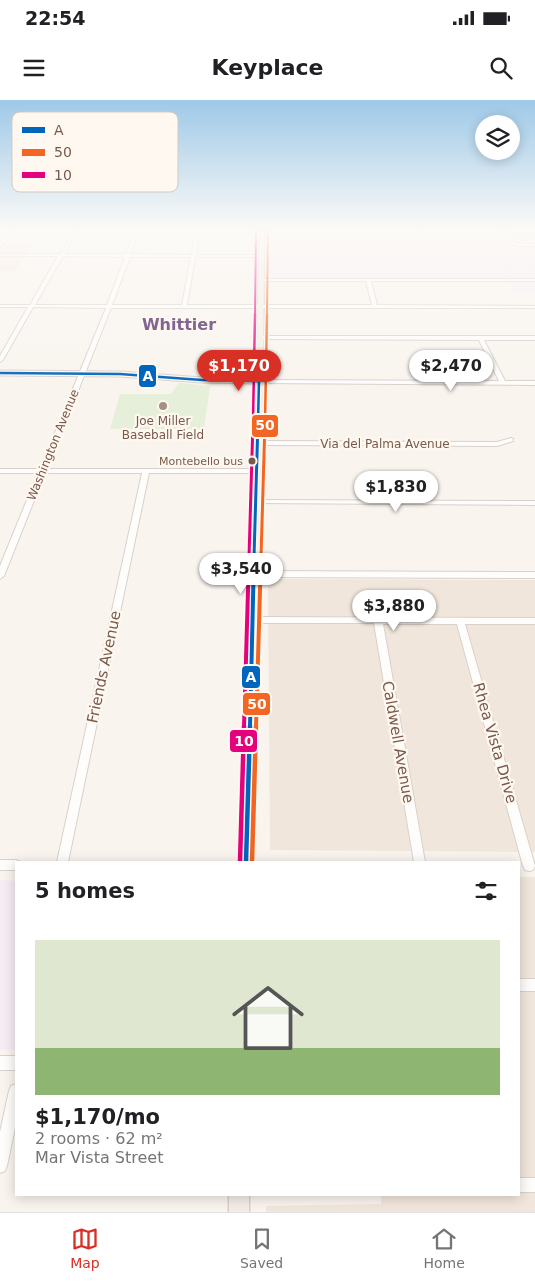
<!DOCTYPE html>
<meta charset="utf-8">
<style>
body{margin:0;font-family:"DejaVu Sans",sans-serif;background:#f6f6f6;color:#202124;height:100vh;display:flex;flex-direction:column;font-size:19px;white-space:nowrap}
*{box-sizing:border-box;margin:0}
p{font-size:16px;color:#757577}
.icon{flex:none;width:28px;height:28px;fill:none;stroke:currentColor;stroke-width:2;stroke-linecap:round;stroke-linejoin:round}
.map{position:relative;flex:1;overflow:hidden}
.details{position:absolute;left:15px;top:761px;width:505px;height:335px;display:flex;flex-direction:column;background:#fff;border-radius:0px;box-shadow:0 2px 12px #0003}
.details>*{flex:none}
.fabs{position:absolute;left:475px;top:15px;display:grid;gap:10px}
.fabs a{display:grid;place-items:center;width:45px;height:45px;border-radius:50%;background:#fff;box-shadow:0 2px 12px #0003;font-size:25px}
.price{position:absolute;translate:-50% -42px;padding:0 11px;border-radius:18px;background:#fff;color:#222;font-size:16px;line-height:32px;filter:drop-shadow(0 1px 2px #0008)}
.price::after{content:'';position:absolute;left:50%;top:30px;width:15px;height:11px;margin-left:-8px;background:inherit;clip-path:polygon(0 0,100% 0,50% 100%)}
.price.active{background:#d93025;color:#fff}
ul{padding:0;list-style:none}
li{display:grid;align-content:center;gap:10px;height:265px;padding:0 20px}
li+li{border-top:1px solid #e0e0e0}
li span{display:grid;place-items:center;height:155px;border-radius:0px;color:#555}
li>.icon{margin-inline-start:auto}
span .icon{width:90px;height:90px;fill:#fffc;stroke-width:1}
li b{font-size:21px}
h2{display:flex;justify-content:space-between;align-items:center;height:60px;padding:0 20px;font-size:21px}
.status{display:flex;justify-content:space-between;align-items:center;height:35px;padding:0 25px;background:#fff;direction:ltr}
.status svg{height:14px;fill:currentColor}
header{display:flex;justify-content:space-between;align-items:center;height:65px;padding:0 20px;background:#fff;font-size:22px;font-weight:800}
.tab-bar{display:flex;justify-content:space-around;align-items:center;height:70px;border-top:1px solid #e0e0e0;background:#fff;font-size:14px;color:#757577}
.tab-bar a{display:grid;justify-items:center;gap:2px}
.tab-bar .active{color:#d93025}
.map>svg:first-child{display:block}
.residential{fill:#f1e6dc}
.commercial{fill:#f6e6df}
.education{fill:#f5ecf4}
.green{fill:#e6efd9}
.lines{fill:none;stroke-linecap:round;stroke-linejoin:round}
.minor-casing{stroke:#d8d1cc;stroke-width:2}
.major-casing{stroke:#dad0cb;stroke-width:3}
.minor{fill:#fefdfc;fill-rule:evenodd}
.major{fill:#f3ede6;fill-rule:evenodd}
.bus-1-far3-casing{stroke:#fff8f0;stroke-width:5}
.bus-1-far2-casing{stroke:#fff8f0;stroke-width:6}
.bus-1-far1-casing{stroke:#fff8f0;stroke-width:8}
.bus-1-casing{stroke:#fff8f0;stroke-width:8}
.bus-2-far4-casing{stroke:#fff8f0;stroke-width:4}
.bus-2-far3-casing{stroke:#fff8f0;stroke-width:5}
.bus-2-far2-casing{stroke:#fff8f0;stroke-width:6}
.bus-2-far1-casing{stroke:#fff8f0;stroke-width:8}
.bus-2-casing{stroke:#fff8f0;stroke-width:8}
.bus-3-far4-casing{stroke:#fff8f0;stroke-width:4}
.bus-3-far3-casing{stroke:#fff8f0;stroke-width:5}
.bus-3-far2-casing{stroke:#fff8f0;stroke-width:6}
.bus-3-far1-casing{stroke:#fff8f0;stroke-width:8}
.bus-3-casing{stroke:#fff8f0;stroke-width:8}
.bus-1-far3{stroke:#0065bd;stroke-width:2.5}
.bus-1-far2{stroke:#0065bd;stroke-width:3}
.bus-1-far1{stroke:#0065bd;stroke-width:4}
.bus-1{stroke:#0065bd;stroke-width:4.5}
.bus-2-far4{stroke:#f26522;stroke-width:2}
.bus-2-far3{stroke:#f26522;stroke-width:2.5}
.bus-2-far2{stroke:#f26522;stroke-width:3}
.bus-2-far1{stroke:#f26522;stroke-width:4}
.bus-2{stroke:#f26522;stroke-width:4.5}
.bus-3-far4{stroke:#e5007d;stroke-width:2}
.bus-3-far3{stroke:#e5007d;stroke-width:2.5}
.bus-3-far2{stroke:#e5007d;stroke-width:3}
.bus-3-far1{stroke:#e5007d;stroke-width:4}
.bus-3{stroke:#e5007d;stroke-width:4.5}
.poi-dot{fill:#a59085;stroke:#fff8f0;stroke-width:2}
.bus-dot{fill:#785a4c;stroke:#fff8f0;stroke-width:2}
.labels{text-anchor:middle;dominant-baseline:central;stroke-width:4.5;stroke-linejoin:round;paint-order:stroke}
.far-bus-label{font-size:11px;fill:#785a4c;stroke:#fff8f0;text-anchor:end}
.far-poi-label{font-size:12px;fill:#785a4c;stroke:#fff8f0}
.far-street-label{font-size:12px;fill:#785a4c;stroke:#fff8f0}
.street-label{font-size:15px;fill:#785a4c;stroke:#fff8f0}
.far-district-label{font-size:16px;font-weight:bold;fill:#816593;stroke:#fff8f0}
.key{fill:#fff8f0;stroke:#d6c9bf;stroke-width:1}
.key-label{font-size:14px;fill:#785a4c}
.line-badge{stroke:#fff8f0;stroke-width:2}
.badge-label{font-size:14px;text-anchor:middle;font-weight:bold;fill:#fff}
</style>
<div class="status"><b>22:54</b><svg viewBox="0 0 49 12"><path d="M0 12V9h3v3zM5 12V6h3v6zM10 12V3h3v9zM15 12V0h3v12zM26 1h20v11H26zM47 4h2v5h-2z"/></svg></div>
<header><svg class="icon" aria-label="menu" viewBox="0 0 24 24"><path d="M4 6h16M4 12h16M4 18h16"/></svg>Keyplace<svg class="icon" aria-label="search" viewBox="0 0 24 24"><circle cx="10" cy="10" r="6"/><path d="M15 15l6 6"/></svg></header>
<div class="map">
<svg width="535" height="1112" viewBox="0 0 535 1112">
<rect width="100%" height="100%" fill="#f9f4ee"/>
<g class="residential">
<polygon points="277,479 535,480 535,752 270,750 268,483"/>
<polygon points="519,777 535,777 535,1112 266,1112 266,1106 381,1104 381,1095 519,1095"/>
</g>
<polygon class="commercial" points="0,130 74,130 70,137 38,137 16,171 0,171"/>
<g class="education">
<polygon points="269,130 423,130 426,135 528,135 535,141 515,143 519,147 535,146 535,193 516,192 506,179 271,178 269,177"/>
<polygon points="0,780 16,781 16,950 0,950"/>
</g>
<polygon class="green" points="179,283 210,286 204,329 110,329 120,294 171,294"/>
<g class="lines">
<g class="minor-casing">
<g id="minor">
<polygon points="11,130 15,130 0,147 0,143"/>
<path d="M74 130H78L64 154H126L135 130H139L130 154 191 155 196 130H200L196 155H262L264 156 262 157H195L187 205H372L366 181H259L261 179H535V181H371L377 205 535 206V208H111L47 369H258L261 371 258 373H149L68 762H57L142 373H45L4 476 0 479V466L38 373H0V369H40L106 208 33 207 3 260 0 262V256L28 207H0V205H30L58 156H0V154H60ZM63 156 125 157 107 205H35ZM130 157H191L182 205H112Z"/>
<polygon points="419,130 423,130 424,132 421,133"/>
<path d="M498 130C504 130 505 133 510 134 519 136 527 130 535 136V138L516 141 514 143 535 144V146H519L510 144 514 139 531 136 529 135 509 136Z"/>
<polygon points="261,236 535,236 535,240 484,240 505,281 535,281 535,285 259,283 256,281 257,280 499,281 479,240 259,239 258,238"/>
<polygon points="511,338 513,339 513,341 497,346 258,345 255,343 258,341 497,342"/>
<polygon points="257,400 535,401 535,405 255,403 254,402"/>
<polygon points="255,471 535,472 535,478 255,477 251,474"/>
<polygon points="253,517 535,518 535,524 465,524 535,766 533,770 529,771 525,770 523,766 457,524 383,524 425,762 414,762 374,523 253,523 249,520"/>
<polygon points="0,760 16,760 21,762 16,762 16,770 0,770"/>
<rect x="519" y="879" width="16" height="12"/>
<rect x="0" y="956" width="16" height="14"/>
<polygon points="16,984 16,1023 7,1066 5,1071 0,1073 0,1032 9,991 11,986"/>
<rect x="519" y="1078" width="16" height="14"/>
</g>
</g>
<g class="major-casing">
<g id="major">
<polygon points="260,130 264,130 263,324 253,762 239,762 256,283 202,282 120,276 0,275 0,271 120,272 202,278 256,279"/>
<rect x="229" y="1095" width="20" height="17"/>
</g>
</g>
<use href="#minor" class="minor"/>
<use href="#major" class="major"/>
<g class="bus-1-far3-casing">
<polyline id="bus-1-far3" points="0,273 120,274 202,280 259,281 258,322"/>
</g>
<g class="bus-1-far2-casing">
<polyline id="bus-1-far2" points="254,457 258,321"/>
</g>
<g class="bus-1-far1-casing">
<polyline id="bus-1-far1" points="250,627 254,456"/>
</g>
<g class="bus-1-casing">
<polyline id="bus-1" points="246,762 250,626"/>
</g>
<g class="bus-2-far4-casing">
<polyline id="bus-2-far4" points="267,216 268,130"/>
</g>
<g class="bus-2-far3-casing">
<polyline id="bus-2-far3" points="265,322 267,214"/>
</g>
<g class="bus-2-far2-casing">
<polyline id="bus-2-far2" points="261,457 265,321"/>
</g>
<g class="bus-2-far1-casing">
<polyline id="bus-2-far1" points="256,627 261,456"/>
</g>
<g class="bus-2-casing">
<polyline id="bus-2" points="252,762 256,626"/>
</g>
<g class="bus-3-far4-casing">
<polyline id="bus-3-far4" points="255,216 256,130"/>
</g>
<g class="bus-3-far3-casing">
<polyline id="bus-3-far3" points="253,322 255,214"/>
</g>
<g class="bus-3-far2-casing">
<polyline id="bus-3-far2" points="249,457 253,321"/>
</g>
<g class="bus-3-far1-casing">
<polyline id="bus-3-far1" points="244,627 249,456"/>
</g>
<g class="bus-3-casing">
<polyline id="bus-3" points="240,762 244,626"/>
</g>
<use href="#bus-1-far3" class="bus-1-far3"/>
<use href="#bus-1-far2" class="bus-1-far2"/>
<use href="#bus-1-far1" class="bus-1-far1"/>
<use href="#bus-1" class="bus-1"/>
<use href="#bus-2-far4" class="bus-2-far4"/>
<use href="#bus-2-far3" class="bus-2-far3"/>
<use href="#bus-2-far2" class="bus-2-far2"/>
<use href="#bus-2-far1" class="bus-2-far1"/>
<use href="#bus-2" class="bus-2"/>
<use href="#bus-3-far4" class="bus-3-far4"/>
<use href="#bus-3-far3" class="bus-3-far3"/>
<use href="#bus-3-far2" class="bus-3-far2"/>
<use href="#bus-3-far1" class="bus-3-far1"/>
<use href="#bus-3" class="bus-3"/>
</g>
<linearGradient id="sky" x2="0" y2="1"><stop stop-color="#9ec9e8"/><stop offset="0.45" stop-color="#fcfaf7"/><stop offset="1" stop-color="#fcfaf7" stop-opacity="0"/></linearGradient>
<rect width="535" height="286" fill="url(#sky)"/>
<circle class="poi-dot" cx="163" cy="306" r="5"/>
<circle class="bus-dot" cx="252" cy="361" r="4.5"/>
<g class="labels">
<g class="far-bus-label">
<text x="243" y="361">Montebello bus</text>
</g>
<g class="far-poi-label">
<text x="163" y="321">Joe Miller<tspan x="163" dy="14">Baseball Field</tspan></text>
</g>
<g class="far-street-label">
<text x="385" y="344">Via del Palma Avenue</text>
<text transform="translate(53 345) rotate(-68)">Washington Avenue</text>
</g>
<g class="street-label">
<text transform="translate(104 567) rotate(-78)">Friends Avenue</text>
<text transform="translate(398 642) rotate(80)">Caldwell Avenue</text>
<text transform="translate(495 643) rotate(74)">Rhea Vista Drive</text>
</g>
<g class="far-district-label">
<text x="179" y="224">Whittier</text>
</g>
</g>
<rect x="12" y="12" width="166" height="80" rx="8" class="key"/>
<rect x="22" y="27" width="23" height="6" fill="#0065bd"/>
<rect x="22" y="49" width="23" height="7" fill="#f26522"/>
<rect x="22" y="72" width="23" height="6" fill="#e5007d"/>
<g class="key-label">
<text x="54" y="35">A</text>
<text x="54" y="57">50</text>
<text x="54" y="80">10</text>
</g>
<g class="line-badge">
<rect x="138" y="264" width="19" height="24" rx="5" fill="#0065bd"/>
<rect x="251" y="314" width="28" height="24" rx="5" fill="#f26522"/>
<rect x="241" y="565" width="20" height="24" rx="5" fill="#0065bd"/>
<rect x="242" y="592" width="29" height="24" rx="5" fill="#f26522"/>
<rect x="229" y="629" width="29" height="24" rx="5" fill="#e5007d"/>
</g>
<g class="badge-label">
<text x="148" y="281">A</text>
<text x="265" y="330">50</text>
<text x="251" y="582">A</text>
<text x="257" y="609">50</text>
<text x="244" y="646">10</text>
</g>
</svg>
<div class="fabs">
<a><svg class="icon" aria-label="layers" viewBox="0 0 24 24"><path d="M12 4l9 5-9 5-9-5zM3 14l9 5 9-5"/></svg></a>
</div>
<b class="price active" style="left:239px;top:292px">$1,170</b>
<b class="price" style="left:451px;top:292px">$2,470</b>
<b class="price" style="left:396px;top:413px">$1,830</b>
<b class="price" style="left:241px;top:495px">$3,540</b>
<b class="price" style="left:394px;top:532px">$3,880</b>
<section class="details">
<h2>5 homes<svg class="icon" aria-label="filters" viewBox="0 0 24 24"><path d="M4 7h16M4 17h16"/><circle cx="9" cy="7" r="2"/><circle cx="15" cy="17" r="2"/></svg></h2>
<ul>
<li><span style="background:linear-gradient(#dfe7d0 70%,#8fb573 0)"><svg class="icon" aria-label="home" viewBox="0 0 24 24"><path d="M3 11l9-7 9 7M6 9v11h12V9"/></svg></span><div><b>$1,170/mo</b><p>2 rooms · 62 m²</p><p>Mar Vista Street</p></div></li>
</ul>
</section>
</div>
<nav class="tab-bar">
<a class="active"><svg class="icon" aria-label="map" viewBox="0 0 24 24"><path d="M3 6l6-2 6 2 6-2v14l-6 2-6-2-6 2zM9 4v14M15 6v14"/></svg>Map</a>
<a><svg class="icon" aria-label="saved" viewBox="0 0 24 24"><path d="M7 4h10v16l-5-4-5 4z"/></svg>Saved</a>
<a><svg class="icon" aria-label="home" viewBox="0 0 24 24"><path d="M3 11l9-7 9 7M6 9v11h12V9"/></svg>Home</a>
</nav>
